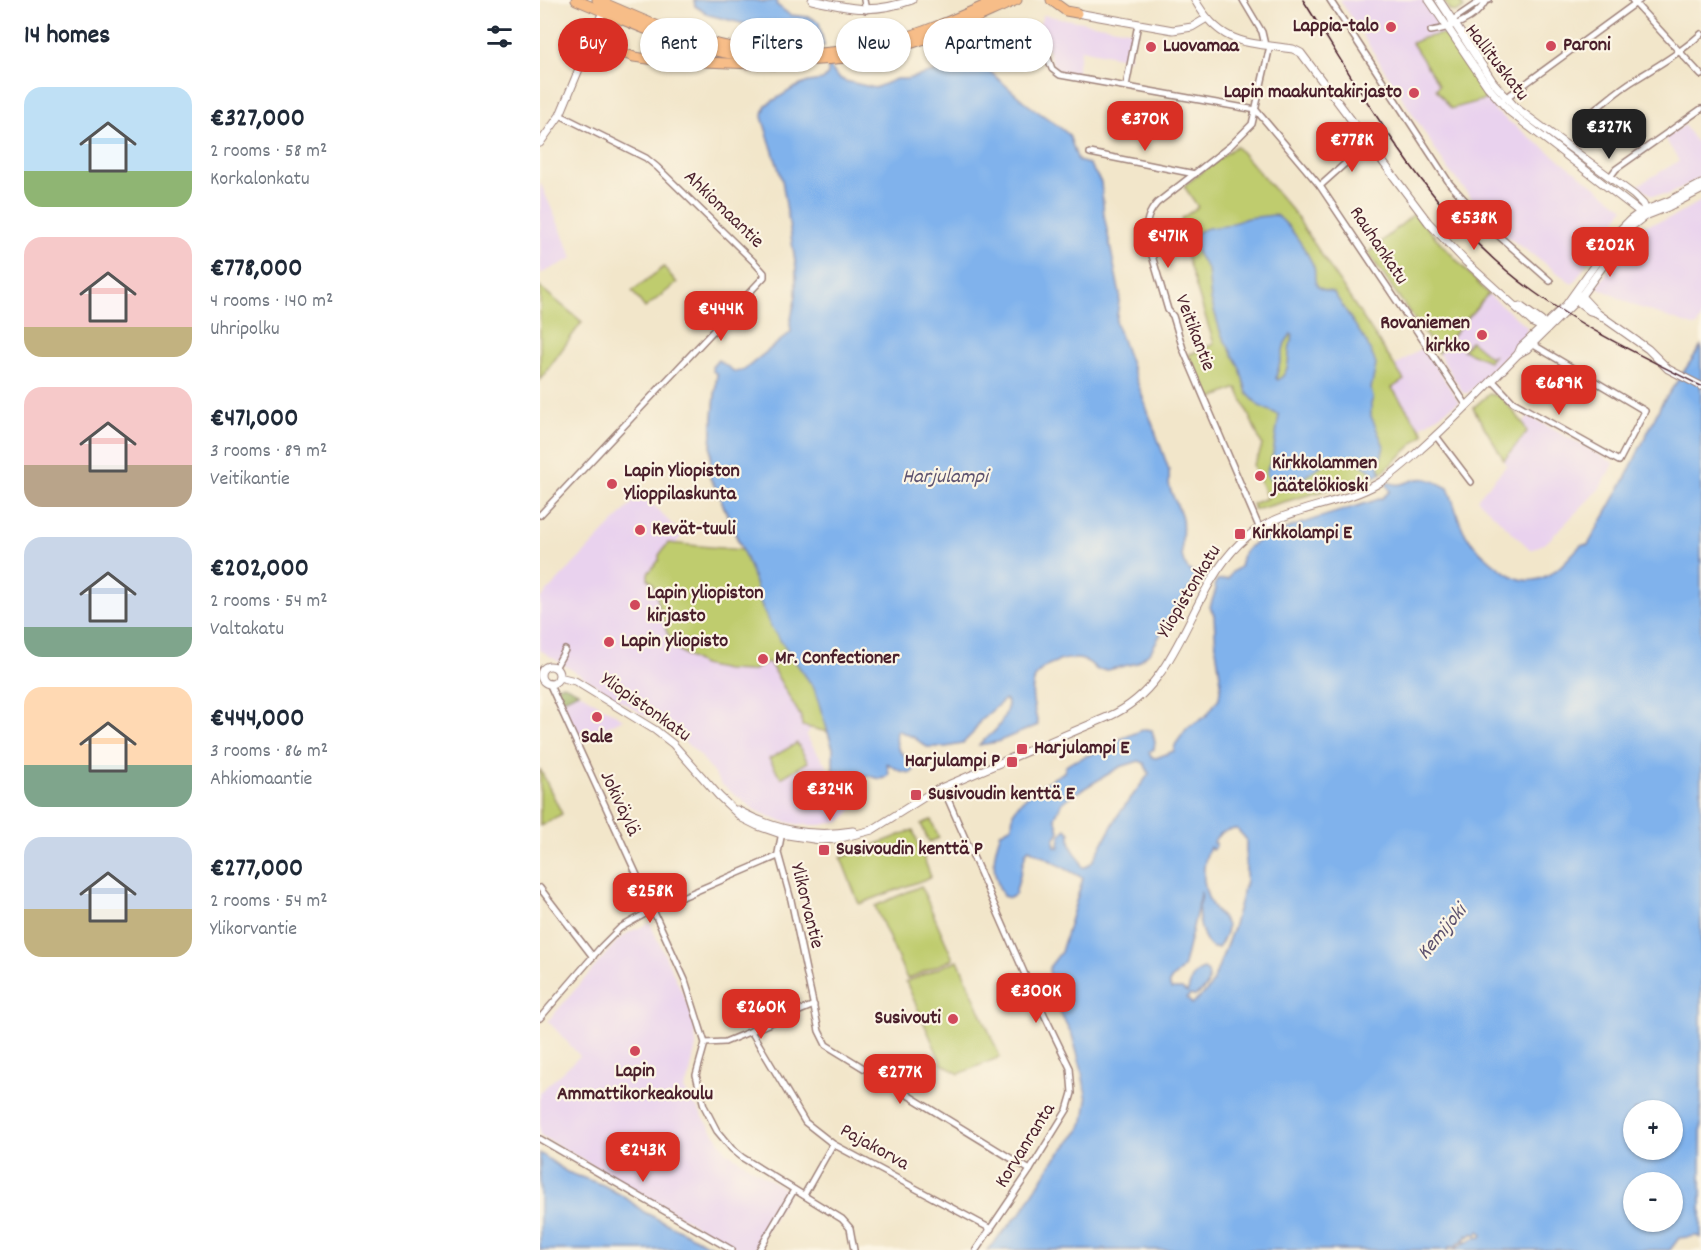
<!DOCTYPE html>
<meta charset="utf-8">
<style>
body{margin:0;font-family:Dekko,sans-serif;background:#f6f6f7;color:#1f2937;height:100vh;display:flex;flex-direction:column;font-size:22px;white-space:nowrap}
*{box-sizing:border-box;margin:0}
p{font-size:20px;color:#747a83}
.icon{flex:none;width:33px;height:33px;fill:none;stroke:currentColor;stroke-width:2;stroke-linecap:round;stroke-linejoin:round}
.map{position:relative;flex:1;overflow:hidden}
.drawer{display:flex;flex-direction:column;background:#fff;width:540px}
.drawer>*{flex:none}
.hud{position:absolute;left:18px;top:18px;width:570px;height:54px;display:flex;gap:12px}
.buttons{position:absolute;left:1083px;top:1100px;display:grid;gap:12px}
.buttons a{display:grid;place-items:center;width:60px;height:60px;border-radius:50%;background:#fff;box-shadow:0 2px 4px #0004;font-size:30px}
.price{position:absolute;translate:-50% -51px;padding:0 14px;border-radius:12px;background:#d93025;color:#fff;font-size:20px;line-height:39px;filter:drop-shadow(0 2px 3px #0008)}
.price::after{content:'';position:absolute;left:50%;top:36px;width:18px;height:14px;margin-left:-9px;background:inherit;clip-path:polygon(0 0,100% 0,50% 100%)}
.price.selected{background:#222;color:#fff}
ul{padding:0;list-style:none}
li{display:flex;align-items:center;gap:18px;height:150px;padding:0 24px}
li span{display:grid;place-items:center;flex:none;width:168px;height:120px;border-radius:18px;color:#555}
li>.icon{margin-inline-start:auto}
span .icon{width:72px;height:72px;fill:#fffc;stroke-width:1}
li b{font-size:26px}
h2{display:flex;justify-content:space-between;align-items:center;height:72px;padding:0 24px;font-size:26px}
.chip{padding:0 21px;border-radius:27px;background:#fff;box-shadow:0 2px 4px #0004;font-size:21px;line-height:54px}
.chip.selected{background:#d93025;color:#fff}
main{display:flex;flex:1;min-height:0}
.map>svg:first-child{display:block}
.built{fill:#e9d2ee}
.green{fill:#bfcc6e;stroke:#84764c;stroke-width:1.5}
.forest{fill:#97b061;stroke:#706846;stroke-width:1.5}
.water{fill:#80b2ec;stroke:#65688c;stroke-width:1.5;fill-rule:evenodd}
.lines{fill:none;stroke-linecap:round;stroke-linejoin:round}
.minor-casing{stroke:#9e827a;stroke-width:8}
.tertiary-casing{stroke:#9e827a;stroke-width:9}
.trunk-casing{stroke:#9e827a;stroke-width:11}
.minor{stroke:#fff;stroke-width:5}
.tertiary{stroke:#fff;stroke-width:7}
.trunk{stroke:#f7bd88;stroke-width:9}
.rail{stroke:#4a1f2b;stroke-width:1.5}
.poi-dot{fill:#d1495b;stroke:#fcf5e5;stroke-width:2}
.labels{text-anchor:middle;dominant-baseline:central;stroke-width:4.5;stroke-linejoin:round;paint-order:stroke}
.poi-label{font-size:20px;font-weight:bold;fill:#4a1f2b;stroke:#fcf5e5;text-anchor:start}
.street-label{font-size:20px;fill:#4a1f2b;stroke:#fcf5e5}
.water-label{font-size:21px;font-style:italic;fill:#5d526f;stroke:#fcf5e5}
</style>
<main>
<section class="drawer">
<h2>14 homes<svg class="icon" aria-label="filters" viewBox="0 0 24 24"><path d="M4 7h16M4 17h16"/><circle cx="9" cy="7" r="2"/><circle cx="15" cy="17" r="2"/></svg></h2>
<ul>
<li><span style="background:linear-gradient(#bfe0f5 70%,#8fb573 0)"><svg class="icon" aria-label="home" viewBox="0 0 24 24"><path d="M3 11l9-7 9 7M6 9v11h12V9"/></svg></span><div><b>€327,000</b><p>2 rooms · 58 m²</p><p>Korkalonkatu</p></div></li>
<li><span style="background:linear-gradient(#f6c9c9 75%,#c2b280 0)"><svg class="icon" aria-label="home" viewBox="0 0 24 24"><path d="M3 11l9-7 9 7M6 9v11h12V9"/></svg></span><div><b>€778,000</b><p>4 rooms · 140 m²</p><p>Uhripolku</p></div></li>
<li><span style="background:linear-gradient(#f6c9c9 65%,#b9a48a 0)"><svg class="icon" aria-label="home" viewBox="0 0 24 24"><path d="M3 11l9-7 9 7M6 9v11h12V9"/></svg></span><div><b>€471,000</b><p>3 rooms · 89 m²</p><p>Veitikantie</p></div></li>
<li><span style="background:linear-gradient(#c9d6e8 75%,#7fa58c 0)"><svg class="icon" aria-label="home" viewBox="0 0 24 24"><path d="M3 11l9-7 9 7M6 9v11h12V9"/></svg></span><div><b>€202,000</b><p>2 rooms · 54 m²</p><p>Valtakatu</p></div></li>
<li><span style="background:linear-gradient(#ffd9b3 65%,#7fa58c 0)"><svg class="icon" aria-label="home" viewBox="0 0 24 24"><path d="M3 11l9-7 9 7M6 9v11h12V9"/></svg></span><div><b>€444,000</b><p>3 rooms · 86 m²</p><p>Ahkiomaantie</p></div></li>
<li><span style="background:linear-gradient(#c9d6e8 60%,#c2b280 0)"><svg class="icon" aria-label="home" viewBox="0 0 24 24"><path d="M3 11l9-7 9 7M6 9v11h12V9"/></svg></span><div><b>€277,000</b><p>2 rooms · 54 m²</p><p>Ylikorvantie</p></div></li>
</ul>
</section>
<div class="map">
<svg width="1161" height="1250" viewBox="0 0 1161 1250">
<rect width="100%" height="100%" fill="#fcf5e5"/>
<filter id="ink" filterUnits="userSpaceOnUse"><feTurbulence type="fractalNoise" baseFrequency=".0167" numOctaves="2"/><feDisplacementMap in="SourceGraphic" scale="12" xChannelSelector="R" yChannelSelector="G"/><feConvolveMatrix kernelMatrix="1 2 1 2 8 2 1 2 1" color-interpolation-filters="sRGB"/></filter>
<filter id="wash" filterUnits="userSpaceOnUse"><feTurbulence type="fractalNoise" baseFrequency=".008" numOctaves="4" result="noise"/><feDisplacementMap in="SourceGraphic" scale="24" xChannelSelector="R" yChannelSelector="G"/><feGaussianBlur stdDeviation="1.35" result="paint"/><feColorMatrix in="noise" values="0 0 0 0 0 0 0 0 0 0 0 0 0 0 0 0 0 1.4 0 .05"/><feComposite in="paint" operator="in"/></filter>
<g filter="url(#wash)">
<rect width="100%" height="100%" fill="#f2e6ca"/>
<g class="built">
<polygon points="800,0 883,0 955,111 1084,208 1033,284 961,232 909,171"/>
<polygon points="503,15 593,31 589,59 541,49 536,76 521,73 514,67 499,26"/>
<polygon points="1144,125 1157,143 1161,140 1161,177 1127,195 1112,195 1098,185 1139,161 1125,138"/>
<polygon points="0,182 33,258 0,274"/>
<polygon points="1161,201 1161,319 1156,327 1095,306 1057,287 1099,227 1133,217"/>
<polygon points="948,294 987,327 986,336 928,393 923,393 898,353"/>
<polygon points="883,347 919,402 879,428 852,387 864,380 855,366"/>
<polygon points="989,416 1074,463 1060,488 1007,542 991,550 937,499 967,465 964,460 987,432 983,423"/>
<polygon points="102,493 142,535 113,573 229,657 272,726 266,736 315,807 301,821 281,825 261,825 237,820 215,810 182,785 160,755 140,738 0,650 0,599"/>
<polygon points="38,692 83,719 39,741 19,702"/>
<polygon points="110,923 154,1018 156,1046 149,1077 144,1089 187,1152 249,1192 214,1250 198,1250 0,1135 0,1092 40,1056 8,1021 78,940 89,932"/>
</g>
<g class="green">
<polygon points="903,0 919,0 924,8 917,12 910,11"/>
<polygon points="902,34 906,36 947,99 911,109 896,89 899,85 872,43 883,38"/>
<polygon points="696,146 752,210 864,380 852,388 884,434 844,471 836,476 715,510 712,504 727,498 713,465 719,455 722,445 697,388 668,400 648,355 674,344 639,232 642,218 658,207 644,186"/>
<polygon points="874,214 948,294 898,353 828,253"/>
<polygon points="124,267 137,283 105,308 92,291"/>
<polygon points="0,287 42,322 0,380"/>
<polygon points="931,341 950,357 953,356 949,361 923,350"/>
<polygon points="177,374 209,458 293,748 288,732 262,726 261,717 229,662 211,671 186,670 162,665 147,656 137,649 127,633 113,584 108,579 108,573 119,560 119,555 128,543 202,550 176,488 170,478 172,428"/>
<polygon points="949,394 960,396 983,423 987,432 964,460 933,408"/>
<polygon points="257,743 268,762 241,778 229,759"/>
<polygon points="0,769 22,814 0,826"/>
<polygon points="294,781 305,796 295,803 286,785"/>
<polygon points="391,820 399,838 389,842 381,824"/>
<polygon points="373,830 391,877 319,904 301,858"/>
<polygon points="381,886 413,959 367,979 335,906"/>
<polygon points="418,960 460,1057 419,1074 402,1064 366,982"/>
</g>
<polygon class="forest" points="24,685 38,692 20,701 15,686"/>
<g class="water">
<polygon points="154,0 214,0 225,2 236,0 237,5 250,15 269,17 279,22 284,46 280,46 276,39 257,37 169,15 155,6"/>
<path d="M412 58 434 62 447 69 487 104 517 125 529 135 538 161 549 164 561 182 564 215 580 295 576 323 629 470C630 476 628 483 630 488 633 499 640 508 642 519 645 535 635 562 652 572H656L661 569 669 574 665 580 653 584 644 596 640 607 623 630 611 651 597 663 567 670H557C554 667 551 663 546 661 530 655 503 662 495 678 489 692 495 711 498 725L457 742 439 745C442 740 446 739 450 735 460 728 465 716 468 705L466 700H464L440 721 433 733 422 744 406 747H387L373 737 357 730C354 752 361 751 374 765V770L371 773 360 771 347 763 349 774C344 782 335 778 328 775L318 779C315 779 313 777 311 776 303 775 299 780 293 771V748L274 688 230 626 221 604 212 573 176 488 170 478 172 428 177 374 173 371 172 367 178 360 195 372 204 370 251 332 250 323 256 296V267L242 180 222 117 226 105 254 88 268 82 283 80 288 74V68H291L297 77 305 81 335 88 356 79H367L397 71Z"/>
<path d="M735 215C748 221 768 253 774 267 776 273 773 279 777 285 781 291 788 290 794 293L827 343 834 359 836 365 831 389 833 398 831 404V416L844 446C843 455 836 464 841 473L836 476C826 466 811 455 795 459 773 464 767 485 740 483 732 483 729 480 726 473L733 454 739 415 719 406 707 393 700 368 681 334 671 300 668 270 657 253 654 239 657 232 668 228 685 226 707 218ZM751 334 753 336C745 350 754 370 738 380L736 378 745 343Z"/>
<path d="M1161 346V1238L1157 1236 1139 1238 1130 1250H913L934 1238 941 1237 942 1233 939 1231 937 1235 933 1233 930 1236 927 1235 928 1237 923 1239 926 1241 917 1244V1247H909V1250H447L482 1211 513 1161 538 1132 544 1121 547 1100 541 1067 532 1035 516 1004 517 991 509 971 510 966 521 952 543 878 489 849 486 852 475 895 470 898 463 896C451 872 452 856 461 832L472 826 473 812 479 804 495 789 524 772 526 766 532 762 556 752 578 740 605 729 612 730 615 742 614 749 609 752 611 757 616 758 634 751 635 745 647 728 666 716 679 698 681 682 676 649 674 615 670 607 676 589 674 586 677 580 688 579 692 572 700 567C702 561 701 555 706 550 723 531 814 508 842 498L850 491 846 484 848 482C861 488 866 481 878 479 889 477 898 483 908 488 915 503 917 520 926 535 935 549 967 578 984 580 989 581 998 580 1002 578 1018 572 1029 557 1041 545H1048L1085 479 1121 405ZM599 761 604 763 609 774 578 815 553 861 546 867H542C539 850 529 855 530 833L526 829 520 835 519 847H515L514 840 519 831 515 817 522 803 528 798 580 767ZM697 829 706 839V881L693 928 672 984 666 992 652 1004 647 998 650 995 655 996C664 991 671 983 668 972L664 969C649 974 652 982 647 993L642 989H631L629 983C632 975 641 974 644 965L661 893C663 899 660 900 659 907 657 919 663 942 673 948H678C682 943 687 933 687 926 686 920 679 915 676 911 662 894 660 867 670 847L672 850 676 846V843H673C678 833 685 830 697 829ZM1094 1110H1132V1149H1094ZM1094 1182H1132V1221H1094Z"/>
<polygon points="0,1153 27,1172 63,1185 86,1198 104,1212 179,1250 0,1250"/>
</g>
</g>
<g filter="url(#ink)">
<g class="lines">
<g class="minor-casing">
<g id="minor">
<polyline points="324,0 326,10"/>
<polyline points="703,0 722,32 725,45"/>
<polyline points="790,0 910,184 952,230 1010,281"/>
<polyline points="1092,0 1161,75"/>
<polyline points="911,21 939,2 949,0"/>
<polyline points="497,27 512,69 520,75 716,110 780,186 927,406"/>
<path d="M891 31C910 28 935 20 945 2"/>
<polyline points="586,86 598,24"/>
<polyline points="963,100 1100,0"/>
<path d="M1043 119C1061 106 1077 90 1096 79 1119 65 1141 52 1161 34"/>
<polyline points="550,153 655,174"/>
<polyline points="1070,177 1076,169 1161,109"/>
<polyline points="780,186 828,143"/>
<polyline points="952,380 973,402 1079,461 1105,411 992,344"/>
<polyline points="896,436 931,482"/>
<polyline points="0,515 224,277 224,273 214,262 117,167 106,158 20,115"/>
<path d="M719 527 643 349 633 316 628 310 606 235C606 222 608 213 617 203L690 146 712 124 730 46"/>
<polyline points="15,668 25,650"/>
<polyline points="9,683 145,980 165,1043 156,1075 164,1106 177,1131 192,1149 203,1158 302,1219 310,1228 314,1250"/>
<polyline points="403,788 486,977 530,1068 532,1093 527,1110 490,1170 436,1250"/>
<polyline points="242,832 238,853 251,900 279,1031 286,1045 490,1170"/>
<polyline points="0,888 53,957"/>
<polyline points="0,1018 61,947 80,928 112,910 238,856"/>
<polyline points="211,1031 265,1122 293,1144 451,1229"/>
<polyline points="165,1043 185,1042 274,1005"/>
<polyline points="0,1139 192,1250"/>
<polyline points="264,1195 293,1144"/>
<polyline points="219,1250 254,1190"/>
</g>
</g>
<g class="tertiary-casing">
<g id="tertiary">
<path d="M272 0C311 9 333 14 372 0"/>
<path d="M655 0C681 46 707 42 753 49L761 53 888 222 926 262 993 323 1007 329"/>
<polyline points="889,0 948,87 970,112 1105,216"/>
<polyline points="899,0 953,82 975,107 1094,195 1103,204 1106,211"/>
<polyline points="537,13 633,30 652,27 667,18"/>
<polyline points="0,143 20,115 61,16"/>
<polyline points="1037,295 1041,296 1057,313 1108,349 1128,369 1161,386"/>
<polyline points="1036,300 1050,311 1057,313"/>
<polyline points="980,306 1001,321 1006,327"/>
<polyline points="978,354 987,349 1041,296 1092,226 1105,216 1128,207 1161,190"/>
<circle cx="10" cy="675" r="9"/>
<path d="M19 677 35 681 115 730 133 744 179 796 202 818 218 826 241 834 280 840 297 839 332 830 394 791 570 716C641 684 647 595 699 544 737 506 794 509 839 483 854 474 868 461 881 449 915 419 947 386 978 354L981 347 1026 305 1078 232 1090 220 1101 212 1129 201 1161 184"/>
<path d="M197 810C235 830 271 838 313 831"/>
</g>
</g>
<g class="trunk-casing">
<g id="trunk">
<path d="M36 0C70 14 103 30 138 41 209 64 291 68 363 46 402 35 440 16 477 0"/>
<path d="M57 0C84 11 110 24 138 33 203 55 278 60 346 43 384 33 421 16 457 0"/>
<polyline points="511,0 526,11 537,13"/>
<polyline points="50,41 94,57 115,60 240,65"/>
</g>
</g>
<use href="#minor" class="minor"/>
<use href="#tertiary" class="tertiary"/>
<use href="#trunk" class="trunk"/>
<path class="rail" d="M763 0C830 105 891 218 994 292 1046 330 1104 357 1161 386"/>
</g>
</g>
<g class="poi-dot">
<circle cx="851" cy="27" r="6"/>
<circle cx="1011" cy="46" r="6"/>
<circle cx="611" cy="47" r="6"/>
<circle cx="874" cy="93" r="6"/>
<circle cx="942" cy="335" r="6"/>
<circle cx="720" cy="476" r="6"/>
<circle cx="72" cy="484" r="6"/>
<circle cx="100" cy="530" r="6"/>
<rect x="694" y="528" width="12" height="12" rx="3"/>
<circle cx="95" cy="605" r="6"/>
<circle cx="69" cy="642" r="6"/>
<circle cx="223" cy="659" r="6"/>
<circle cx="57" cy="717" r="6"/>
<rect x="476" y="743" width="12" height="12" rx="3"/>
<rect x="466" y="756" width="12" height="12" rx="3"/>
<rect x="370" y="789" width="12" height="12" rx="3"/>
<rect x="278" y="844" width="12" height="12" rx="3"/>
<circle cx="413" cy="1019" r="6"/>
<circle cx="95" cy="1051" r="6"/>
</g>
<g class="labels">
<g class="poi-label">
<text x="839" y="27" text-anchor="end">Lappia-talo</text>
<text x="1023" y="46">Paroni</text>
<text x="623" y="47">Luovamaa</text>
<text x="862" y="93" text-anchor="end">Lapin maakuntakirjasto</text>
<text x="930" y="324" text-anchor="end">Rovaniemen<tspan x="930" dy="23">kirkko</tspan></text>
<text x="732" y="464">Kirkkolammen<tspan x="732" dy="23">jäätelökioski</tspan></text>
<text x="84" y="472">Lapin Yliopiston<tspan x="84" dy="23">Ylioppilaskunta</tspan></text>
<text x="112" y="530">Kevät-tuuli</text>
<text x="712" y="534">Kirkkolampi E</text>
<text x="107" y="594">Lapin yliopiston<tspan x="107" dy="23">kirjasto</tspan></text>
<text x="81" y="642">Lapin yliopisto</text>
<text x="235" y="659">Mr. Confectioner</text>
<text x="57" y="738" text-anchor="middle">Sale</text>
<text x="494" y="749">Harjulampi E</text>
<text x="460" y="762" text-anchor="end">Harjulampi P</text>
<text x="388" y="795">Susivoudin kenttä E</text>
<text x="296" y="850">Susivoudin kenttä P</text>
<text x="401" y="1019" text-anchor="end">Susivouti</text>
<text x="95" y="1072" text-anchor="middle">Lapin<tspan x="95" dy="23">Ammattikorkeakoulu</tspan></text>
</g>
<g class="street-label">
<text transform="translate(956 63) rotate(52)">Hallituskatu</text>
<text transform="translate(183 210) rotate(44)">Ahkiomaantie</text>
<text transform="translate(838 246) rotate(56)">Rauhankatu</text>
<text transform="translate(654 333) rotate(69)">Veitikantie</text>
<text transform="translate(650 592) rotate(-59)">Yliopistonkatu</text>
<text transform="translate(105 708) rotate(35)">Yliopistonkatu</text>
<text transform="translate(79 804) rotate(65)">Jokiväylä</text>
<text transform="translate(266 906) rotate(76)">Ylikorvantie</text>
<text transform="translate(486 1146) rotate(-58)">Korvanranta</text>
<text transform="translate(334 1148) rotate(29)">Pajakorva</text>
</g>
<g class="water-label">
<text x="405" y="478">Harjulampi</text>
<text transform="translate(903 933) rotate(-50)">Kemijoki</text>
</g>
</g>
</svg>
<div class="buttons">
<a>+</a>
<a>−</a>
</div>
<b class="price" style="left:605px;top:152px">€370K</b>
<b class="price selected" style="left:1069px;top:160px">€327K</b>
<b class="price" style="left:812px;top:173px">€778K</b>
<b class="price" style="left:934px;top:251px">€538K</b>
<b class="price" style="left:628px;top:269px">€471K</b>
<b class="price" style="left:1070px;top:278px">€202K</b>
<b class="price" style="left:181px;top:342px">€444K</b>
<b class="price" style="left:1019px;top:416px">€689K</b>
<b class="price" style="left:290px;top:822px">€324K</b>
<b class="price" style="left:110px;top:924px">€258K</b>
<b class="price" style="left:496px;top:1024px">€300K</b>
<b class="price" style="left:221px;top:1040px">€260K</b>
<b class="price" style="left:360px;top:1105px">€277K</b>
<b class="price" style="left:103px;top:1183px">€243K</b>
<div class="hud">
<a class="chip selected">Buy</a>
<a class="chip">Rent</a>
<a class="chip">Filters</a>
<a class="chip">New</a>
<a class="chip">Apartment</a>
</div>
</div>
</main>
